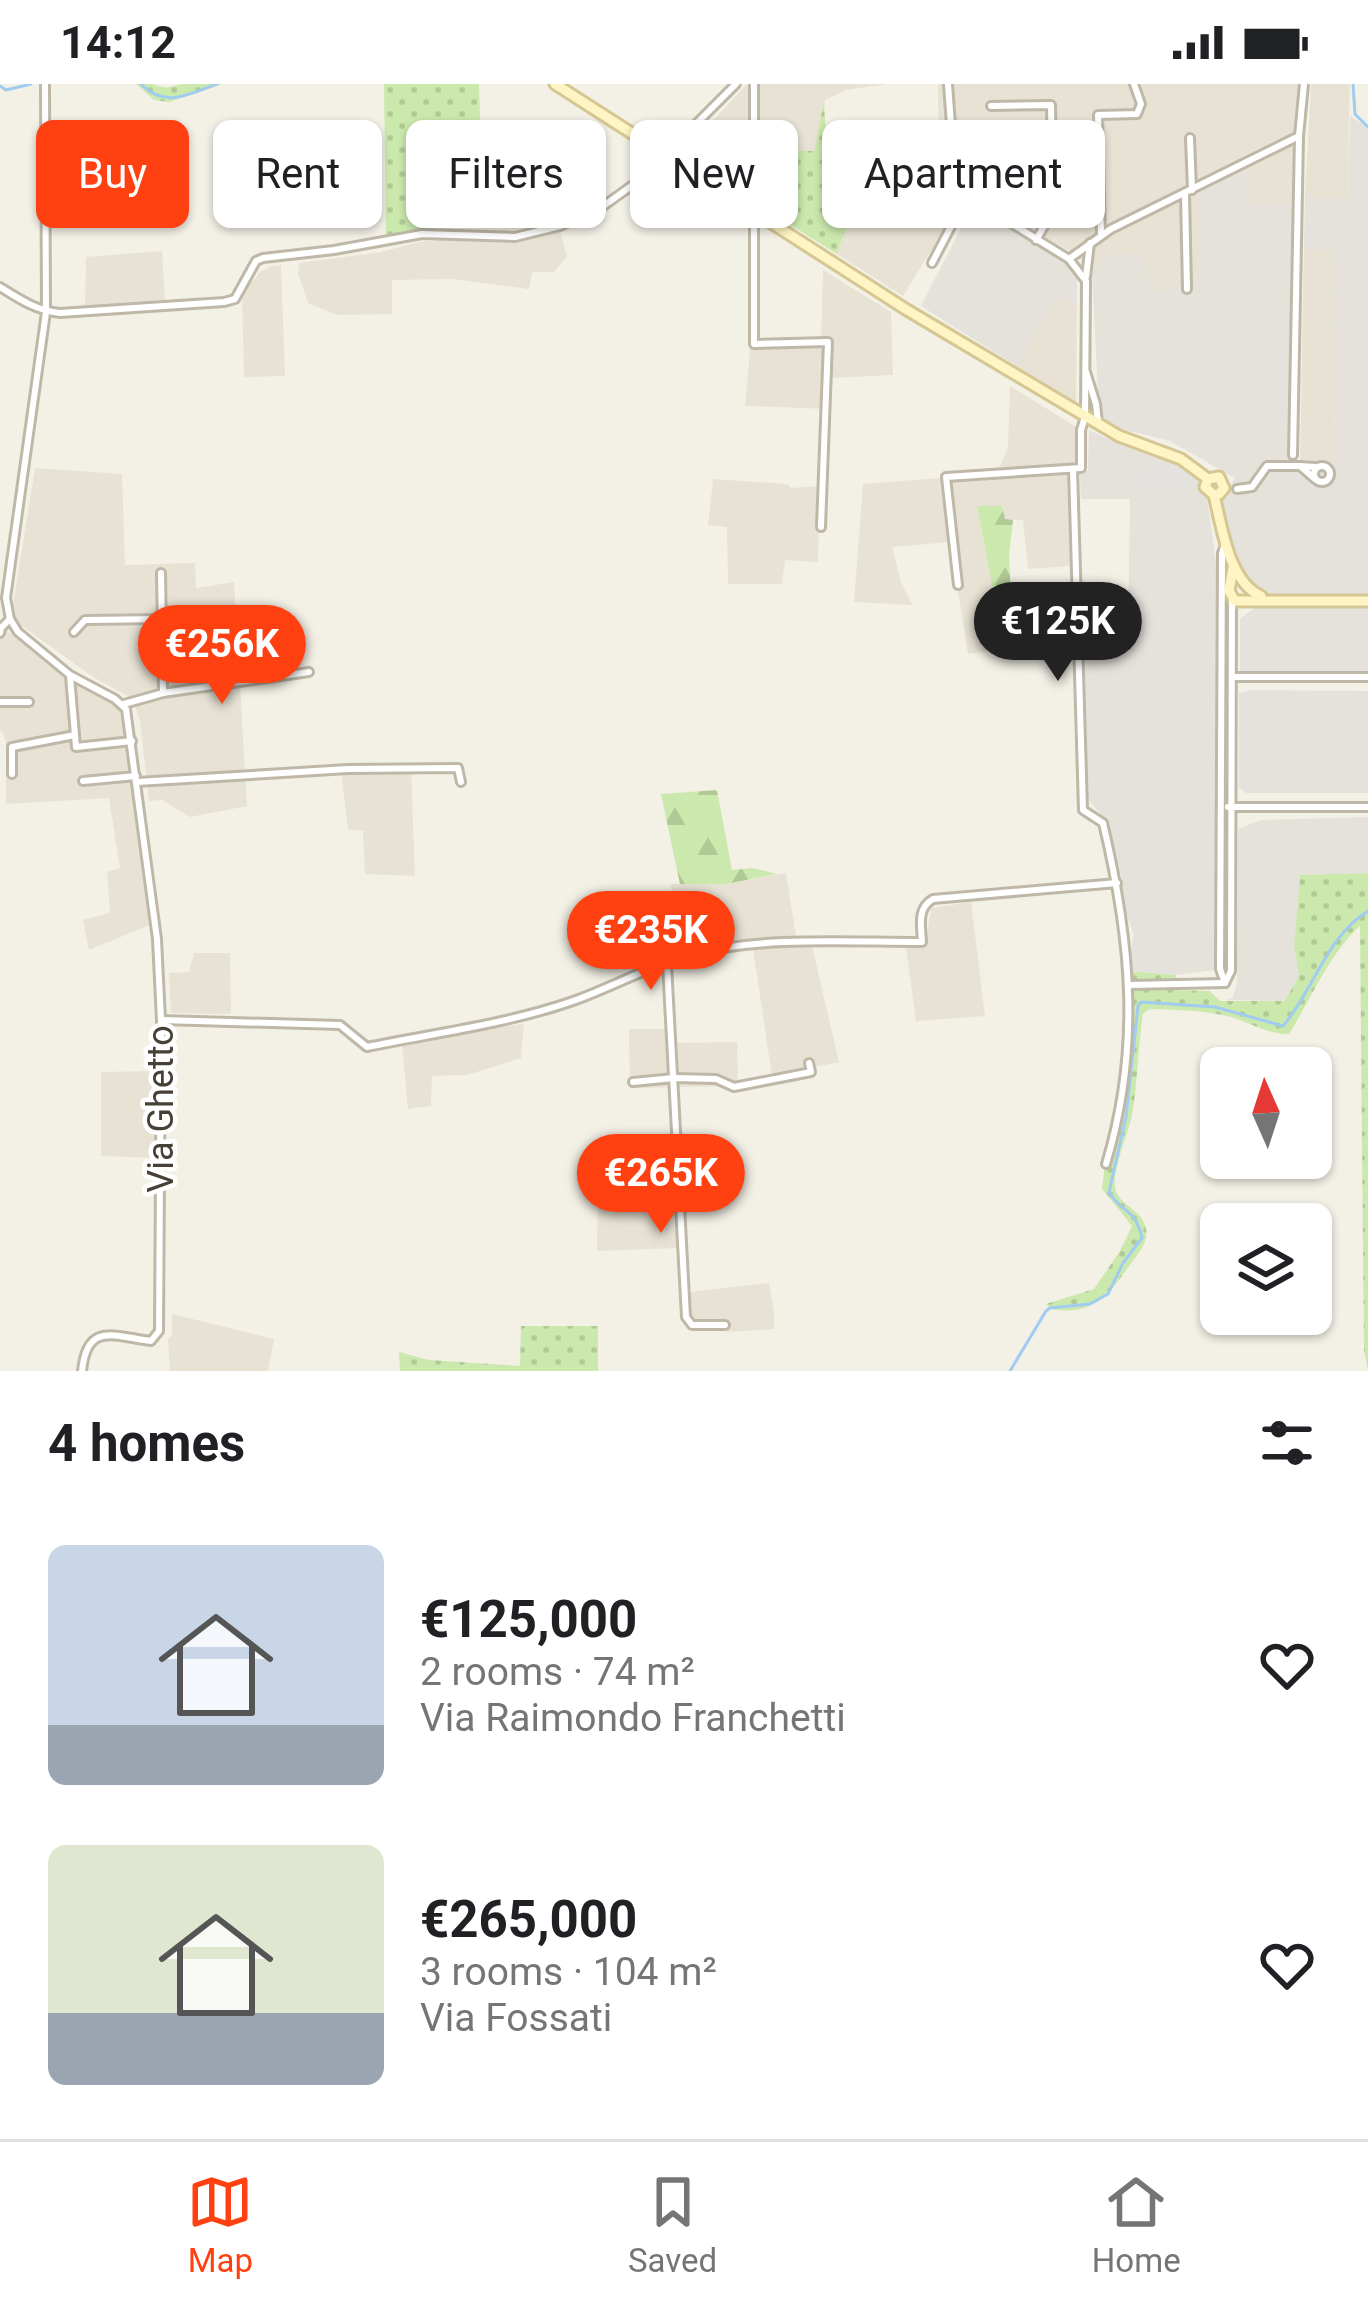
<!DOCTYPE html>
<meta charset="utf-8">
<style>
body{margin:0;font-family:Roboto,sans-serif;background:#f2f2f2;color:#202124;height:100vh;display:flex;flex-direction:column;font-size:45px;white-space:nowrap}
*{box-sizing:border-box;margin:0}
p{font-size:39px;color:#757577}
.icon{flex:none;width:66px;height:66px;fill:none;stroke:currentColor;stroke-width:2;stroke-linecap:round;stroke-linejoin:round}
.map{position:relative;height:1287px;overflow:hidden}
.side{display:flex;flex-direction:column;background:#fff;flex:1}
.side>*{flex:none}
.guide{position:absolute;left:36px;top:36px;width:1296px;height:108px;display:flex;gap:24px}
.needle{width:78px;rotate:357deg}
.controls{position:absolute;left:1200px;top:963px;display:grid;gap:24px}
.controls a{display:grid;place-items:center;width:132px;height:132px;border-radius:18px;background:#fff;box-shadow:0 3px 9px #0004;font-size:60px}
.price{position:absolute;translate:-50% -102px;padding:0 27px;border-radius:42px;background:#ff4111;color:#fff;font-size:39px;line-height:78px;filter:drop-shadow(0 3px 6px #0008)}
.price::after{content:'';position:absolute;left:50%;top:72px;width:36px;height:27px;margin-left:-18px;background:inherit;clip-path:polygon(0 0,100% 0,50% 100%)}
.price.on{background:#222;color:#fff}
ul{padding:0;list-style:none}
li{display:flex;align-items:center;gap:36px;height:300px;padding:0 48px}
li span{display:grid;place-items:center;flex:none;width:336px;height:240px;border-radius:18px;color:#555}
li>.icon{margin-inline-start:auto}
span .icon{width:144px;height:144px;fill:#fffc;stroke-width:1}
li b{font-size:51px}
h2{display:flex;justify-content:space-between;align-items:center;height:144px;padding:0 48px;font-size:51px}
.tag{padding:0 42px;border-radius:18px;background:#fff;box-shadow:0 3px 9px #0004;font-size:42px;line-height:108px}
.tag.on{background:#ff4111;color:#fff}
.status{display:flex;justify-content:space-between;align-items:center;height:84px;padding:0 60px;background:#fff;direction:ltr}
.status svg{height:33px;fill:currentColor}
.tabs{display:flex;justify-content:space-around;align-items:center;height:168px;border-top:3px solid #e0e0e0;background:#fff;font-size:33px;color:#757577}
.tabs a{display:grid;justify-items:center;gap:6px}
.tabs .on{color:#ff4111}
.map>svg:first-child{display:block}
.residential{fill:#e7e2d4}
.industrial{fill:#e5e1db}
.grass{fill:url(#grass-dots)}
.forest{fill:url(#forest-firs)}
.parking{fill:#e4e2de}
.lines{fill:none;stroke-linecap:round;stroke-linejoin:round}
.stream{stroke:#a0ccf2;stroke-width:3}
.street-casing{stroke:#bfb8a8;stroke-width:12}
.secondary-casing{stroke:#d5c794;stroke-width:15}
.street{stroke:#fff;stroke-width:6}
.secondary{stroke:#fff4c4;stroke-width:9}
.labels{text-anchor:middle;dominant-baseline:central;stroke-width:9;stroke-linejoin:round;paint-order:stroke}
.street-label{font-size:36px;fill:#464035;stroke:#fff}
</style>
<div class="status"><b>14:12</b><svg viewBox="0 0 49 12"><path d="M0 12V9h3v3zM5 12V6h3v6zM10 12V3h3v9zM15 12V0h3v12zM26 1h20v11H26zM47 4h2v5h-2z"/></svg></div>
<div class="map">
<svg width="1368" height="1287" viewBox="0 0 1368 1287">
<defs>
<pattern id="grass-dots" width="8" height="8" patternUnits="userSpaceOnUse" patternTransform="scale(3)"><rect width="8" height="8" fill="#cbe9ad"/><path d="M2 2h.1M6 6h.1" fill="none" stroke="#b0c995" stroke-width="1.8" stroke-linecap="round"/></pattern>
<pattern id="forest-firs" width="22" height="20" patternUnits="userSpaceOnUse" patternTransform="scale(3)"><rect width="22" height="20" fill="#cbe9ad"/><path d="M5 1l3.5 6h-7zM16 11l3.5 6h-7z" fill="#b0c995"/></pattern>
</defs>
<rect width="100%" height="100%" fill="#f3f0e6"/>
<g class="residential">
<polygon points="747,0 888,0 846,6 825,16 815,68 761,67 735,106 680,72"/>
<polygon points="938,0 1300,0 1294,119 1247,121 1245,82 1198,200 1153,208 1142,169 1107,172 1092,187 1075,170 966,110 903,212 837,170 863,93 939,90"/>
<polygon points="1311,0 1350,0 1347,115 1305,114"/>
<polygon points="560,146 567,173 554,188 532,188 529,205 452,195 392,196 392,230 337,231 308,219 298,189 299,179 381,168 419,158 468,153 510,157"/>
<polygon points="1334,165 1336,379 1300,378 1304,166"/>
<polygon points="162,167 165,218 85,222 86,173"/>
<polygon points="281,181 285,292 244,293 242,211 260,188 271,182"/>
<polygon points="823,186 891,228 893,291 831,294 830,325 745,322 751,256 821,258"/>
<polygon points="1056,214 1077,220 1076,320 1018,283 1019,277"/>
<polygon points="1010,302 1078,344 1078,381 1070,386 1072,482 1028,485 1023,436 1005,436 1002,422 977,423 992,502 1000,511 1009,564 968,570 950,458 892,463 901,498 912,521 854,518 863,400 966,392 998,386 1008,364"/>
<polygon points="35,384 122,390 125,481 195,479 196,504 234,498 247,722 190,733 162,716 149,717 140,637 133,615 93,593 11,534"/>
<polygon points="713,395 787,400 791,404 820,402 818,478 785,476 782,500 728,500 727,443 708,441"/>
<polygon points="0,542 86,604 123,624 135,696 142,789 152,840 89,866 83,836 110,829 107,788 120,784 109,714 6,720 6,659 3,648 0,647"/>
<polygon points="411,684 415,792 365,790 363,747 348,745 341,685"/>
<polygon points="786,789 796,853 718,859 677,871 671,800 726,800"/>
<polygon points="971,818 985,932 916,937 906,863 919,863 926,858 931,824"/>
<polygon points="812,862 839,978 772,992 753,865"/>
<polygon points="194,869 230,869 231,930 171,929 169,889 189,888"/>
<polygon points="524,940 521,974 467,991 432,992 431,1022 408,1025 402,960 481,945"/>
<polygon points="629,945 674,945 675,959 737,958 738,1002 630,1004"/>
<polygon points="159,987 160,1074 101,1072 101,988"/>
<polygon points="675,1097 678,1164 597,1167 598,1100"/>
<polygon points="769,1199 774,1228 774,1245 727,1248 726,1241 686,1239 681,1209"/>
<polygon points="172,1230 274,1255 268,1287 170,1287 168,1255 172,1251"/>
</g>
<g class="industrial">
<polygon points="1350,32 1368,44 1368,590 1252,591 1240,587 1240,535 1253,525 1257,510 1234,476 1223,437 1222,414 1235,394 1170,357 1117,344 1102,336 1099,328 1092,187 1107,172 1142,169 1153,207 1198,200 1201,107 1245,80 1248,120 1294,119 1290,376 1336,379 1334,166 1304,166 1305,114 1347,115"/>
<polygon points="986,130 1067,179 1077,194 1077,220 1056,214 1019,277 1018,283 921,222 967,133"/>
<polygon points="1089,346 1108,355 1185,379 1204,394 1219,499 1215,886 1176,891 1127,887 1134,851 1116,802 1121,800 1122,795 1107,738 1087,714 1084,559 1128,559 1130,415 1081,415 1080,391 1088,386"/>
<polygon points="1252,606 1368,607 1368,709 1246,709 1239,704 1239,609"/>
<polygon points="1368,733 1368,789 1300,791 1294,862 1300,892 1286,917 1227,916 1233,913 1237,899 1238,745 1261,736"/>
</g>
<g class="grass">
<path d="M136 0H153C166 6 168 3 182 0 194 0 210 0 223 0L169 18 154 16Z"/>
<polygon points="384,0 479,0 483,144 437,144 386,156"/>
<polygon points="824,16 828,95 863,93 837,170 735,106 761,66 815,67"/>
<path d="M1368 789V1287L1364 1266 1360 842C1329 870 1311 915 1289 950 1266 950 1251 939 1231 933 1205 926 1176 926 1150 925L1143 929C1138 963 1138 997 1132 1031 1128 1050 1113 1084 1115 1103 1117 1121 1143 1125 1146 1145 1148 1159 1139 1168 1132 1178 1110 1209 1094 1233 1051 1225L1046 1220 1094 1205 1120 1167 1132 1142 1102 1105 1106 1071 1125 995 1127 887 1176 891V906L1210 907 1220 917H1285L1299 892 1294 862 1300 791Z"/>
<polygon points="521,1242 598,1242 598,1287 400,1287 399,1268 429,1276 520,1282"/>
</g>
<g class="forest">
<polygon points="977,422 1002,422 1005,435 1013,436 1009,471 1011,511 1018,516 1025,571 1016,577 1011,575 1000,511 992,502"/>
<polygon points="717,706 732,786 753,784 777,790 726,800 680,800 661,710"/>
</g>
<polygon class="parking" points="1152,376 1157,379 1184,380 1190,383 1197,399 1184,406 1140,407 1141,388 1151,386"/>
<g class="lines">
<g class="stream">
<path d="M141 0C165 25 188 10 217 0"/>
<polyline points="1353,0 1355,30 1368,43"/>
<polyline points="0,2 6,6 31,0"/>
<path d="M1010 1287 1046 1227 1050 1224 1090 1220 1108 1210 1123 1179 1142 1154C1135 1123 1123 1131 1109 1108L1126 1033 1138 922 1141 918 1215 923 1283 942C1314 906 1326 853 1368 827"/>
</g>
<g class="street-casing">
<g id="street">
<path d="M45 0 46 228 6 514 10 535 18 548 70 591 115 615 126 625 157 855 161 936 159 1247 151 1257C113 1252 87 1238 82 1287"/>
<polyline points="754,0 754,260 828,258 821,443"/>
<polyline points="948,0 955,96 967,112"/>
<polyline points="991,22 1051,21 1053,127 1036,156"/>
<polyline points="1190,54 1192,106"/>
<polyline points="1185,110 1187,205"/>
<polyline points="1101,151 1098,31 1137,30 1141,20 1134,0"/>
<polyline points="1069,175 1111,145 1299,52 1304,0"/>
<polyline points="932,179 967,112 1069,175 1086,197 1085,333 1081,346 1081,384 946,393 958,501"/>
<polyline points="1086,193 1090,159"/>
<path d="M0 203C19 215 37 227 60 229L224 218 235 215 256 177 263 174 334 166 422 150 515 153 560 142 602 123 641 95 736 0"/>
<polyline points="1086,288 1096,320 1098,339"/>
<polyline points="1293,371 1299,52"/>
<circle cx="1322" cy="390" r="8"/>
<polyline points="1315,383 1300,382 1315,395"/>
<path d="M1073 385 1083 726 1103 739C1131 857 1141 963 1106 1080"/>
<polyline points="1237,405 1252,403 1267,382 1300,382"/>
<polyline points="1225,461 1222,469 1220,885 1225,899"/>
<polyline points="161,489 163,609"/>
<polyline points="74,548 85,536 162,535"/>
<polyline points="0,549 1,544 10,535"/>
<polyline points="70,592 76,663 132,657"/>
<polyline points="1234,593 1368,593"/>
<polyline points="0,618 29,618"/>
<polyline points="124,620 163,609 309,588"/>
<polyline points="12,690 12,663 75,651"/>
<polyline points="83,697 136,692"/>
<polyline points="137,698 348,685 458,684 461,698"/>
<polyline points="1228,723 1368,723"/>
<polyline points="667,880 686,1233 692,1241 725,1241"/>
<polyline points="1225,899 1231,887 1232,515"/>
<polyline points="1129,901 1225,899"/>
<path d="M162 936 340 941 367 963C435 949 507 940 573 917 611 904 655 879 693 870 767 852 846 858 922 858 921 841 917 824 933 815L1117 799"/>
<polyline points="633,998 674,994 716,995 734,1003 811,988 809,979"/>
</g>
</g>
<g class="secondary-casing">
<g id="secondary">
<polyline points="555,0 907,226 1119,352 1181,375 1208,395 1219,393 1224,404 1219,410 1214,411"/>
<path d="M1208 395 1205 403 1214 411C1222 444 1229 498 1261 512"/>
<polyline points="1233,484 1229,507 1235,517 1368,517"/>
</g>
</g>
<use href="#street" class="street"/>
<use href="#secondary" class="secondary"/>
</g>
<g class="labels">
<g class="street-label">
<text transform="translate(161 1025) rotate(-90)">Via Ghetto</text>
</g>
</g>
</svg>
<div class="controls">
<a><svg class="needle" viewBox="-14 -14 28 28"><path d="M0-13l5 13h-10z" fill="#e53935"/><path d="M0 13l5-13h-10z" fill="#757577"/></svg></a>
<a><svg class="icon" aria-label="layers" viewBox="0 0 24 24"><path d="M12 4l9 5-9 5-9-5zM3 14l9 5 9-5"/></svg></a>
</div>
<b class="price on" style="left:1058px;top:600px">€125K</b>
<b class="price" style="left:222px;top:623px">€256K</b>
<b class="price" style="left:651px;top:909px">€235K</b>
<b class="price" style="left:661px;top:1152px">€265K</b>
<div class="guide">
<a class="tag on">Buy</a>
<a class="tag">Rent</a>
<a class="tag">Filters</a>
<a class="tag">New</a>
<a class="tag">Apartment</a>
</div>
</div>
<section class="side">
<h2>4 homes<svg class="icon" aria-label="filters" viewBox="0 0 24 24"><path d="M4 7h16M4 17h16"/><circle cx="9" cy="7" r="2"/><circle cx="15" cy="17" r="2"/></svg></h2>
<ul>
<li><span style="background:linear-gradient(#c9d6e8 75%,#9aa5b1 0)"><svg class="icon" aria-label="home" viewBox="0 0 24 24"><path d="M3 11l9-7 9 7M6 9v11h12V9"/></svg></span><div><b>€125,000</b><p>2 rooms · 74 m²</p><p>Via Raimondo Franchetti</p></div><svg class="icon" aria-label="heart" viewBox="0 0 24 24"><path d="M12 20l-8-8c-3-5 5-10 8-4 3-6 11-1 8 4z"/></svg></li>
<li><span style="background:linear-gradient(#dfe7d0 70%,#9aa5b1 0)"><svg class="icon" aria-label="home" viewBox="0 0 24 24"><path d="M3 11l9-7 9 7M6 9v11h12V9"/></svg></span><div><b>€265,000</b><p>3 rooms · 104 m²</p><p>Via Fossati</p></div><svg class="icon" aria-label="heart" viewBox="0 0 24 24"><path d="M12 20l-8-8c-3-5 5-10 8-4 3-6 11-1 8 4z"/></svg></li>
</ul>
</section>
<nav class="tabs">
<a class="on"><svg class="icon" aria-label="map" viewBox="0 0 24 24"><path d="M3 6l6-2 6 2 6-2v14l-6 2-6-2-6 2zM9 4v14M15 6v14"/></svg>Map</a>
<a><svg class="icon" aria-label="saved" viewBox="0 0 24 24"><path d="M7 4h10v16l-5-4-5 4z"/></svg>Saved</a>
<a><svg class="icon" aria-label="home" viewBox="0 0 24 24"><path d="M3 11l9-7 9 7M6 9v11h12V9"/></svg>Home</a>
</nav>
